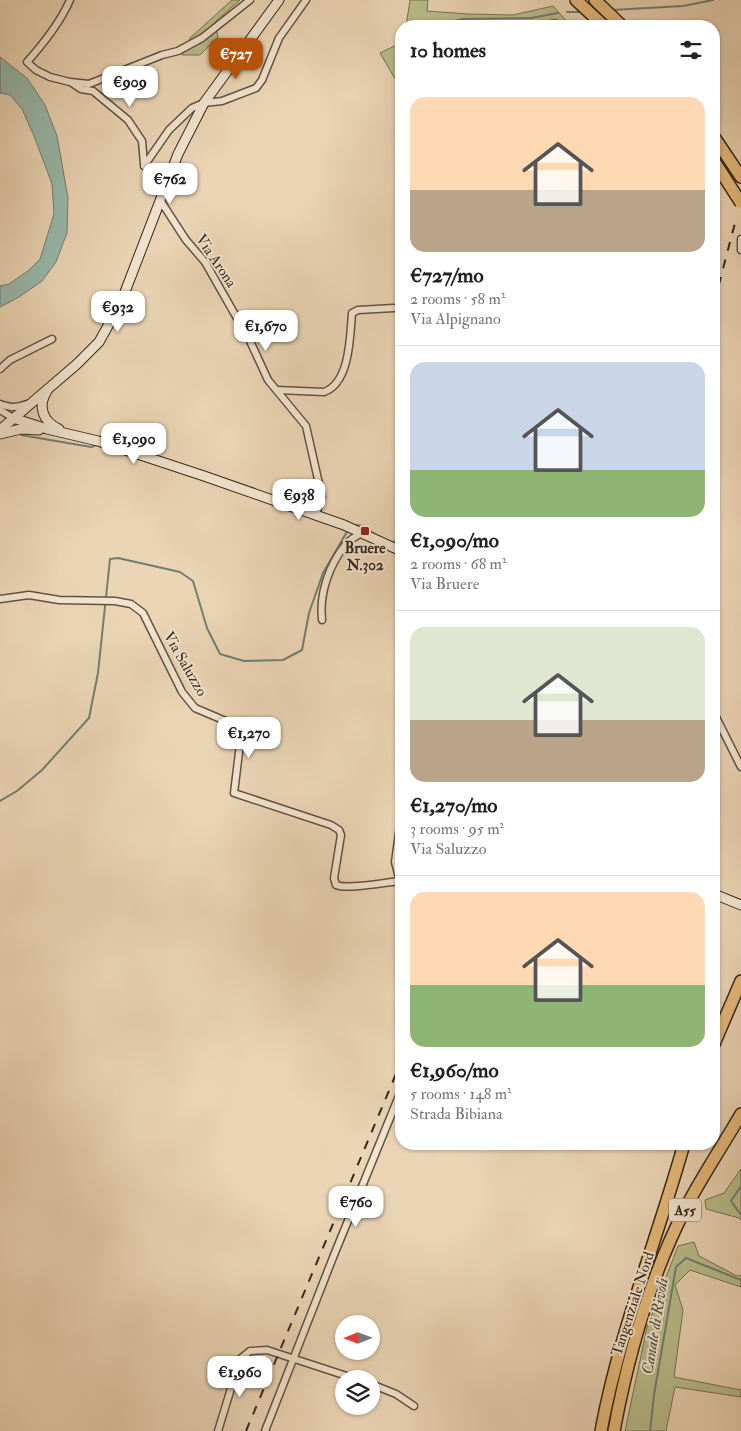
<!DOCTYPE html>
<meta charset="utf-8">
<style>
body{margin:0;font-family:"IM FELL Double Pica",serif;background:#f2f2f2;color:#222;height:100vh;display:flex;flex-direction:column;font-size:19px;white-space:nowrap}
*{box-sizing:border-box;margin:0}
p{font-size:16px;color:#767676}
.icon{flex:none;width:28px;height:28px;fill:none;stroke:currentColor;stroke-width:2;stroke-linecap:round;stroke-linejoin:round}
.map{position:relative;flex:1;overflow:hidden}
.sheet{position:absolute;left:395px;top:20px;width:325px;height:1130px;display:flex;flex-direction:column;background:#fff;border-radius:20px;box-shadow:0 1px 4px #0004}
.sheet>*{flex:none}
.needle{width:32px;rotate:269deg}
.controls{position:absolute;left:335px;top:1315px;display:grid;gap:10px}
.controls a{display:grid;place-items:center;width:45px;height:45px;border-radius:50%;background:#fff;box-shadow:0 1px 4px #0004;font-size:25px}
.price{position:absolute;translate:-50% -42px;padding:0 11px;border-radius:10px;background:#fff;color:#222;font-size:16px;line-height:32px;filter:drop-shadow(0 1px 2px #0008)}
.price::after{content:'';position:absolute;left:50%;top:30px;width:15px;height:11px;margin-left:-8px;background:inherit;clip-path:polygon(0 0,100% 0,50% 100%)}
.price.current{background:#b45309;color:#fff}
ul{padding:0;list-style:none}
li{display:grid;align-content:center;gap:10px;height:265px;padding:0 15px}
li+li{border-top:1px solid #e0e0e0}
li span{display:grid;place-items:center;height:155px;border-radius:15px;color:#555}
li>.icon{margin-inline-start:auto}
span .icon{width:90px;height:90px;fill:#fffc;stroke-width:1}
li b{font-size:21px}
h2{display:flex;justify-content:space-between;align-items:center;height:60px;padding:0 15px;font-size:21px}
.map>svg:first-child{display:block}
.green{fill:#b9bd8c;stroke:#767254}
.water{fill:#98b9ad;stroke:#707f73}
.lines{fill:none;stroke-linecap:round;stroke-linejoin:round}
.stream{stroke:#707f73;stroke-width:2}
.street-casing{stroke:#625243;stroke-width:9}
.secondary-casing{stroke:#34271d;stroke-width:11}
.highway-casing{stroke:#34271d;stroke-width:14}
.street{stroke:#f2e4cf;stroke-width:6}
.secondary{stroke:#f2e4cf;stroke-width:9}
.highway{stroke:#e6ba7a;stroke-width:11}
.rail{stroke:#34271d;stroke-width:2;stroke-dasharray:9 9;stroke-linecap:butt}
.highway-bridge-casing{stroke:#34271d;stroke-width:14;stroke-linecap:butt}
.highway-bridge{stroke:#e6ba7a;stroke-width:11}
.poi-dot{fill:#8f2418;stroke:#f2e4cf;stroke-width:2}
.labels{text-anchor:middle;dominant-baseline:central;stroke-width:4;stroke-linejoin:round;paint-order:stroke}
.shield{fill:#f2e4cf;stroke:#6d6052;stroke-width:1}
.shield-label{font-size:14px;font-weight:bold;fill:#34271d}
.street-label{font-size:15px;fill:#34271d;stroke:#f2e4cf}
.poi-label{font-size:15px;font-weight:bold;fill:#34271d;stroke:#f2e4cf}
.water-label{font-size:16px;font-style:italic;fill:#4d4c41;stroke:#f2e4cf}
</style>
<div class="map">
<svg width="741" height="1431" viewBox="0 0 741 1431">
<rect width="100%" height="100%" fill="#ebd5b5"/>
<filter id="stains"><feTurbulence type="fractalNoise" baseFrequency=".004" numOctaves="4"/><feColorMatrix values="0 0 0 0 .2 0 0 0 0 .09 0 0 0 0 .02 0 0 0 .5 -.17"/></filter>
<radialGradient id="worn" r=".72"><stop offset=".6" stop-color="#630" stop-opacity="0"/><stop offset="1" stop-color="#630" stop-opacity=".3"/></radialGradient>
<g class="green">
<polygon points="232,0 240,0 215,22 218,37 200,55 182,55 190,38"/>
<path d="M410 0H428L427 11 468 14 513 15 553 6 571 26H564L557 19C507 28 457 26 406 26Z"/>
<polygon points="401,43 401,89 380,53"/>
<polygon points="741,1169 741,1220 739,1218 706,1209 705,1200 724,1193"/>
<polygon points="694,1242 699,1256 737,1276 741,1275 741,1287 690,1270 675,1285 683,1310 674,1377 741,1390 741,1397 675,1387 666,1431 625,1431 647,1327 678,1246"/>
</g>
<polygon class="water" points="0,57 27,78 45,105 57,136 68,198 67,233 56,262 42,281 19,297 0,307 0,286 9,284 28,271 40,259 54,214 52,184 34,136 22,109 10,95 0,93"/>
<g class="lines">
<g class="stream">
<polyline points="612,10 683,6 713,0"/>
<polyline points="567,12 582,12"/>
<polyline points="433,26 463,19 531,18 558,13"/>
<polyline points="21,435 91,447 97,445"/>
<polyline points="355,525 364,526 377,536"/>
<polyline points="391,542 401,541"/>
<polyline points="0,801 17,791 42,770 89,718 98,673 110,559 118,558 180,572 193,581 207,628 220,654 244,661 283,660 302,650 309,613 323,573 348,530"/>
<polyline points="741,1186 731,1201 741,1215"/>
<polyline points="650,1431 654,1395 676,1267 686,1258 741,1280"/>
</g>
<g class="street-casing">
<g id="street">
<path d="M70 0C60 23 44 43 27 62L36 70 50 77 70 82 89 84 162 55 178 51 202 38 250 0"/>
<polyline points="72,83 81,89 93,91 128,120 142,141 144,164"/>
<polyline points="144,166 169,130 192,108 204,103 222,101 256,88 262,80 279,38 306,0"/>
<polyline points="160,200 186,240 205,262 250,341 268,380 306,426 322,497 316,514"/>
<polyline points="741,239 741,250"/>
<polyline points="0,369 10,360 52,339"/>
<path d="M277 390 324 392C350 383 350 337 352 313L358 310 394 308"/>
<path d="M0 404C11 408 17 408 27 404"/>
<polyline points="0,410 13,418"/>
<path d="M0 599 29 595 59 600 115 601 131 604 143 613 182 692 195 708 242 728 234 793 331 825 339 830 341 835 334 878 336 885C348 890 386 882 401 881"/>
<path d="M322 620C319 594 329 565 346 544 350 540 356 536 362 533"/>
<polyline points="714,713 741,767"/>
<polyline points="400,881 395,862 401,819"/>
<polyline points="371,1384 396,1394 414,1406"/>
<polyline points="218,1431 240,1359 250,1351 267,1350 356,1379"/>
<polyline points="265,1431 334,1255 401,1091"/>
</g>
</g>
<g class="secondary-casing">
<g id="secondary">
<path d="M47 391C37 406 43 422 59 429"/>
<polyline points="13,418 47,429 98,441 204,476 344,525 401,551"/>
<polyline points="0,430 77,364 99,342 114,315 125,292 178,154 204,103 279,0"/>
<polyline points="0,434 21,429 39,430"/>
<polyline points="714,894 741,905"/>
</g>
</g>
<g class="highway-casing">
<g id="highway">
<polyline points="576,0 604,26"/>
<polyline points="595,0 622,26"/>
<polyline points="714,137 741,177"/>
<polyline points="714,1044 741,981"/>
<path d="M601 1431C619 1333 657 1240 684 1144"/>
<path d="M614 1431C628 1356 649 1281 683 1213 700 1179 722 1147 741 1114"/>
</g>
</g>
<use href="#street" class="street"/>
<use href="#secondary" class="secondary"/>
<use href="#highway" class="highway"/>
<g class="rail">
<polyline points="714,303 735,223"/>
<polyline points="246,1431 401,1062"/>
</g>
<g class="highway-bridge-casing">
<polyline id="highway-bridge" points="714,161 741,203"/>
</g>
<use href="#highway-bridge" class="highway-bridge"/>
</g>
<rect class="poi-dot" x="360" y="526" width="10" height="10" rx="2.5"/>
<g class="labels">
<rect class="shield" x="669" y="1198.5" width="32" height="23" rx="4"/>
<g class="shield-label">
<text x="685" y="1210">A55</text>
</g>
<g class="street-label">
<text transform="translate(216 261) rotate(56)">Via Arona</text>
<text transform="translate(185 664) rotate(60)">Via Saluzzo</text>
<text transform="translate(633 1304) rotate(-72)">Tangenziale Nord</text>
</g>
<g class="poi-label">
<text x="365" y="548">Bruere<tspan x="365" dy="17">N.302</tspan></text>
</g>
<g class="water-label">
<text transform="translate(655 1326) rotate(-81)">Canale di Rivoli</text>
</g>
</g>
<rect width="100%" height="100%" filter="url(#stains)"/>
<rect width="100%" height="100%" fill="url(#worn)"/>
</svg>
<div class="controls">
<a><svg class="needle" viewBox="-14 -14 28 28"><path d="M0-13l5 13h-10z" fill="#e53935"/><path d="M0 13l5-13h-10z" fill="#767676"/></svg></a>
<a><svg class="icon" aria-label="layers" viewBox="0 0 24 24"><path d="M12 4l9 5-9 5-9-5zM3 14l9 5 9-5"/></svg></a>
</div>
<b class="price current" style="left:236px;top:80px">€727</b>
<b class="price" style="left:130px;top:108px">€909</b>
<b class="price" style="left:170px;top:205px">€762</b>
<b class="price" style="left:118px;top:333px">€932</b>
<b class="price" style="left:266px;top:352px">€1,670</b>
<b class="price" style="left:134px;top:465px">€1,090</b>
<b class="price" style="left:299px;top:521px">€938</b>
<b class="price" style="left:249px;top:759px">€1,270</b>
<b class="price" style="left:356px;top:1228px">€760</b>
<b class="price" style="left:240px;top:1398px">€1,960</b>
<section class="sheet">
<h2>10 homes<svg class="icon" aria-label="filters" viewBox="0 0 24 24"><path d="M4 7h16M4 17h16"/><circle cx="9" cy="7" r="2"/><circle cx="15" cy="17" r="2"/></svg></h2>
<ul>
<li><span style="background:linear-gradient(#ffd9b3 60%,#b9a48a 0)"><svg class="icon" aria-label="home" viewBox="0 0 24 24"><path d="M3 11l9-7 9 7M6 9v11h12V9"/></svg></span><div><b>€727/mo</b><p>2 rooms · 58 m²</p><p>Via Alpignano</p></div></li>
<li><span style="background:linear-gradient(#c9d6e8 70%,#8fb573 0)"><svg class="icon" aria-label="home" viewBox="0 0 24 24"><path d="M3 11l9-7 9 7M6 9v11h12V9"/></svg></span><div><b>€1,090/mo</b><p>2 rooms · 68 m²</p><p>Via Bruere</p></div></li>
<li><span style="background:linear-gradient(#dfe7d0 60%,#b9a48a 0)"><svg class="icon" aria-label="home" viewBox="0 0 24 24"><path d="M3 11l9-7 9 7M6 9v11h12V9"/></svg></span><div><b>€1,270/mo</b><p>3 rooms · 95 m²</p><p>Via Saluzzo</p></div></li>
<li><span style="background:linear-gradient(#ffd9b3 60%,#8fb573 0)"><svg class="icon" aria-label="home" viewBox="0 0 24 24"><path d="M3 11l9-7 9 7M6 9v11h12V9"/></svg></span><div><b>€1,960/mo</b><p>5 rooms · 148 m²</p><p>Strada Bibiana</p></div></li>
</ul>
</section>
</div>
